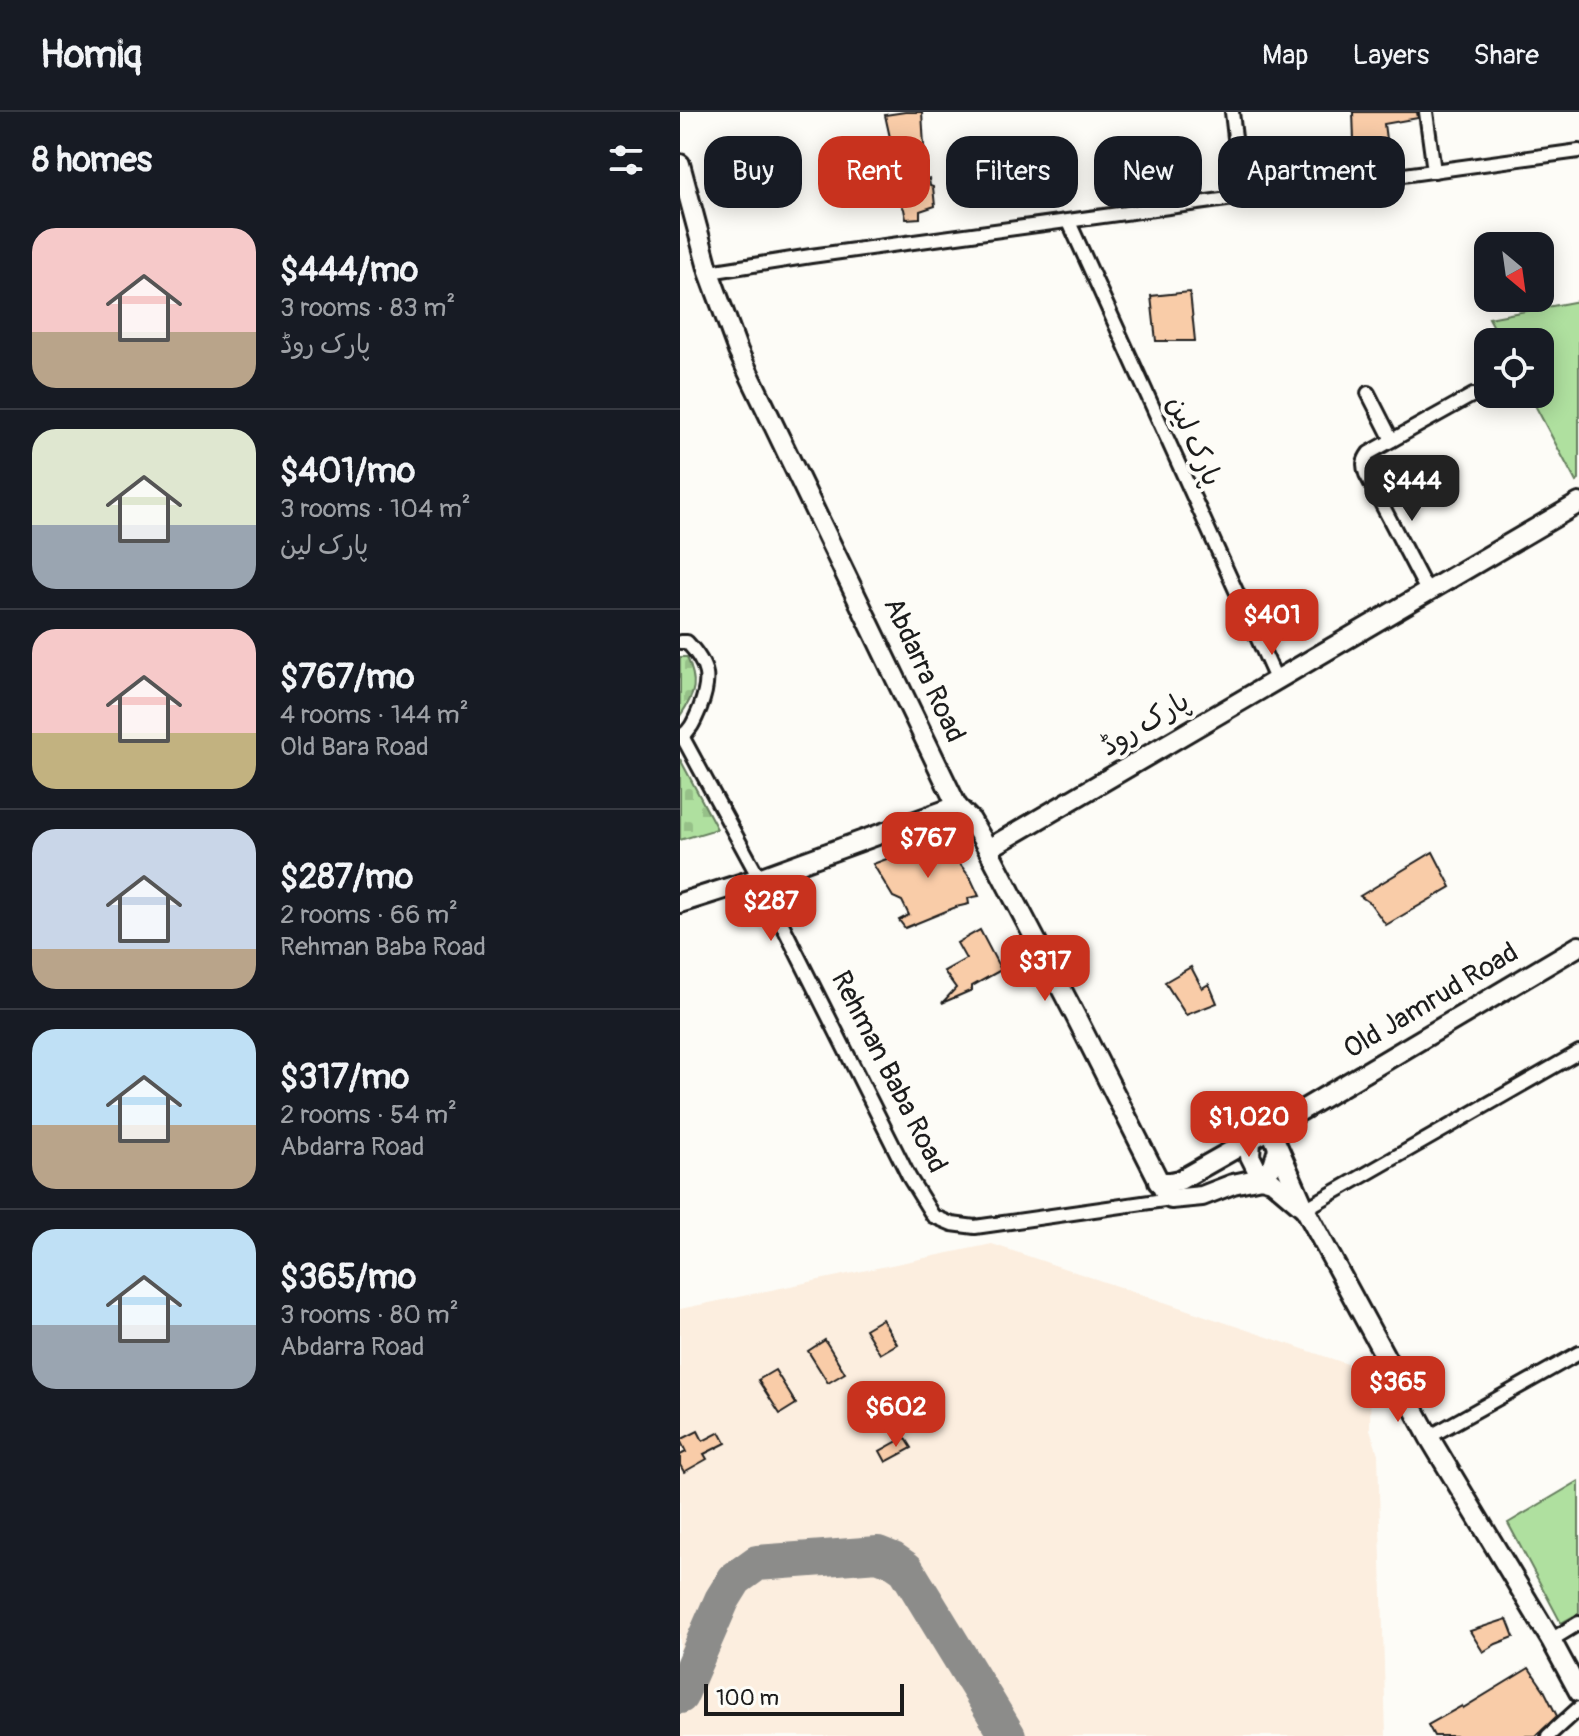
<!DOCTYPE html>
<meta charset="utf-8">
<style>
body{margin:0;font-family:Pangolin,"Playpen Sans Arabic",sans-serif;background:#242831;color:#f1f3f6;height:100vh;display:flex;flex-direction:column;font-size:30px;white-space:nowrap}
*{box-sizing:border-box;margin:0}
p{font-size:26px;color:#9ea1a6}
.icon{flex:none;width:44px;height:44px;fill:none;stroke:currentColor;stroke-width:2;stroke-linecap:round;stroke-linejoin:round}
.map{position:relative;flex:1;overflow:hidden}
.details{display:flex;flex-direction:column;background:#171b24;width:680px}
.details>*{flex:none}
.guide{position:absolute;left:24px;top:24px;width:754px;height:72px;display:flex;gap:16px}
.needle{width:52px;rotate:151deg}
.buttons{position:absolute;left:794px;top:120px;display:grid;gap:16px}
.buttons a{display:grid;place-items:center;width:80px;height:80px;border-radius:16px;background:#171b24;box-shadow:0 4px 20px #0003;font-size:40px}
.scale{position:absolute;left:24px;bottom:20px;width:200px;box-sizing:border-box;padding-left:8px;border:4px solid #1c1c1c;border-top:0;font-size:22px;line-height:28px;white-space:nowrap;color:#1c1c1c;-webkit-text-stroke:6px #fdfcf7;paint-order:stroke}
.price{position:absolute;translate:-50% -68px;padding:0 18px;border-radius:16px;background:#c8321e;color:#fff;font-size:26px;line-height:52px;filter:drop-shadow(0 2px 4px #0008)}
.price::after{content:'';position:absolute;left:50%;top:48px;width:24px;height:18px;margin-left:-12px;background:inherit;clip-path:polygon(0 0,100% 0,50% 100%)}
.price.active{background:#222;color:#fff}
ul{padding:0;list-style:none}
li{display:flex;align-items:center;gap:24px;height:200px;padding:0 32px}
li+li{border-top:2px solid #363941}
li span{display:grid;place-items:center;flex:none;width:224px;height:160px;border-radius:24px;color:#555}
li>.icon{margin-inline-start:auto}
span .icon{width:96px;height:96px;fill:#fffc;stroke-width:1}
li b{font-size:34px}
h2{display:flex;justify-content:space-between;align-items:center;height:96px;padding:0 32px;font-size:34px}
.pill{padding:0 28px;border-radius:24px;background:#171b24;box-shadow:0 4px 20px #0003;font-size:28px;line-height:72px}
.pill.active{background:#c8321e;color:#fff}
header{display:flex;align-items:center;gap:48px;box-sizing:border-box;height:112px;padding:0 40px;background:#171b24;border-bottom:2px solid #363941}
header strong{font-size:38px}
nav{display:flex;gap:44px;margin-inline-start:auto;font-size:28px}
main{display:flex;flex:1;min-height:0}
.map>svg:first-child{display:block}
.built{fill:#fceedf}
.cemetery{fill:url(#cemetery-stones);stroke:#667e5e;stroke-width:2}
.park{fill:#afe09f;stroke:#667e5e;stroke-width:2}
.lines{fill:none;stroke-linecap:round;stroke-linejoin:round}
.taxiway{stroke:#8c8c8a;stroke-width:36}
.building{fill:#f9cca8;stroke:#1c1c1c;stroke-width:2}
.street-casing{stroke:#1c1c1c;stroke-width:18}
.secondary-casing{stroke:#1c1c1c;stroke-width:24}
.street{stroke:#fdfcf7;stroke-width:12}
.secondary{stroke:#fdfcf7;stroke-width:18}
.labels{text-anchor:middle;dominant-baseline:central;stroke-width:8;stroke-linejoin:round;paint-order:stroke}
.street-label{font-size:28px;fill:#1c1c1c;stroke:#fdfcf7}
</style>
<header>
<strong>Homiq</strong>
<nav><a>Map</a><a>Layers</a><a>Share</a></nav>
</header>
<main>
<section class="details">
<h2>8 homes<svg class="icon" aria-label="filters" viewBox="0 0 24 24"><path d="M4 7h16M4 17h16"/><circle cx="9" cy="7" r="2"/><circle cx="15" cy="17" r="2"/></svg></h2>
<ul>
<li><span style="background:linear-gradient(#f6c9c9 65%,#b9a48a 0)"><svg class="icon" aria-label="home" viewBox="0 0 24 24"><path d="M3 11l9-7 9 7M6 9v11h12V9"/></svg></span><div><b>$444/mo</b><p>3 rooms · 83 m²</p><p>پارک روڈ</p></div></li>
<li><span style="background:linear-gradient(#dfe7d0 60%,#9aa5b1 0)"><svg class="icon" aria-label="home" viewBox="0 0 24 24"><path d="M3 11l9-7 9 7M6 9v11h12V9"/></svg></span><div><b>$401/mo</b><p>3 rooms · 104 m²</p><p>پارک لین</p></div></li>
<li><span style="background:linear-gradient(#f6c9c9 65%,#c2b280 0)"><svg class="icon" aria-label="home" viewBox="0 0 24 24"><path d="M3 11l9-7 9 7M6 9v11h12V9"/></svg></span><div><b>$767/mo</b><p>4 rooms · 144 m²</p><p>Old Bara Road</p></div></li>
<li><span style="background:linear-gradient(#c9d6e8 75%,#b9a48a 0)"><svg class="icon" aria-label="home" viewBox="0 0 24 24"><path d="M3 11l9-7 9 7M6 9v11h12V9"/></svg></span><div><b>$287/mo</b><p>2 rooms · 66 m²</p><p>Rehman Baba Road</p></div></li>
<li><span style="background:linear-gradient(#bfe0f5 60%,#b9a48a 0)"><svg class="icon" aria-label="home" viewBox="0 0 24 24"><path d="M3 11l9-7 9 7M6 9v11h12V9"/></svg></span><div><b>$317/mo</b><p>2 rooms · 54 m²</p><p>Abdarra Road</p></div></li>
<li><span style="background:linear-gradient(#bfe0f5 60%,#9aa5b1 0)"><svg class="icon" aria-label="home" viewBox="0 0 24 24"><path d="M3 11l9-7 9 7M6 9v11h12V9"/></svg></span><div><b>$365/mo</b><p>3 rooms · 80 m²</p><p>Abdarra Road</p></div></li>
</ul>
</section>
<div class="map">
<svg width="899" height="1624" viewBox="0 0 899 1624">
<defs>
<pattern id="cemetery-stones" width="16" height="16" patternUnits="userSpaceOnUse" patternTransform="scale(2)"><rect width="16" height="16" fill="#afe09f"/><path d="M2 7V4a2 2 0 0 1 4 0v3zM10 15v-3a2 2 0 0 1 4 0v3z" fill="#96c088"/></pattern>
</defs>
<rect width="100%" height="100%" fill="#fdfcf7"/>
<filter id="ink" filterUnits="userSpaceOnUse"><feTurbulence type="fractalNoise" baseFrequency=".0125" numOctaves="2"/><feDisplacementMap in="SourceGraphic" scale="16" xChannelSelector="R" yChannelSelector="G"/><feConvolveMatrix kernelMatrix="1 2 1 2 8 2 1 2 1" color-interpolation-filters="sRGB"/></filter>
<g filter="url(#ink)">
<polygon class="built" points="312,1132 691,1260 690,1317 698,1342 706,1624 0,1624 0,1197"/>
<g class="cemetery">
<path d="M0 545H7C18 570 16 581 0 604Z"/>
<polygon points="0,647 37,717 0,728"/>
</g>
<g class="park">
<polygon points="899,189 899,368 896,370 849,282 860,282 860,230 822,230 809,206"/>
<polygon points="899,1369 899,1501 881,1511 828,1411"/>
</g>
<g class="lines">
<polyline class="taxiway" points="0,1584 42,1488 55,1467 77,1451 198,1442 213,1448 226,1457 328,1624"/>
</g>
<g class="building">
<polygon points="225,0 242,0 244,34 248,47 215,48 205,3"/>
<polygon points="673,0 737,0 738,6 704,12 706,27 694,30 693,28 674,28"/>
<polygon points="249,67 250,74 253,75 255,94 240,99 240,106 226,107 224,97 221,92 219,70"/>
<polygon points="510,180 515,229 476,229 471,184"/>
<polygon points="269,720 280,752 291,767 299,784 288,786 289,792 276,795 225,816 219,808 229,803 222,789 213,785 193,752 247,732 246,728"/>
<polygon points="753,740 771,775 706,813 690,791 680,784"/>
<polygon points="300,818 321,858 292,874 292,878 262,891 276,876 264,859 286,847 277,831"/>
<polygon points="511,855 522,876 529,872 537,891 506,903 485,870"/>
<polygon points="202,1207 217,1232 200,1242 185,1217"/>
<polygon points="145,1228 165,1261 148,1271 128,1239"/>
<polygon points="95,1258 116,1292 100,1302 78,1268"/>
<polygon points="205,1292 212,1304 189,1316 183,1304"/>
<polygon points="18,1319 23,1329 40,1320 46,1331 24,1342 27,1347 4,1360 0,1353 0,1343 6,1340 0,1328"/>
<polygon points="225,1325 232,1336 206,1350 200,1339"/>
<polygon points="827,1507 834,1525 816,1532 803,1540 790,1519"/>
<polygon points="849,1556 864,1578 877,1604 856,1624 754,1624 748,1613 782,1594 783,1596"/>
</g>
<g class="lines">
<g class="street-casing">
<g id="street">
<polyline points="552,0 562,86"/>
<polyline points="746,0 754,59"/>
<polyline points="389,110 596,567"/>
<polyline points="29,160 131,144 899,39"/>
<polyline points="688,281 712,328"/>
<path d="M747 479 686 362C683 353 683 349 689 341L793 283"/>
<path d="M0 530H7C29 554 31 567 20 596 15 607 12 617 2 624L79 766 229 1065 253 1104 272 1112 295 1115 491 1087"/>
<polyline points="625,1097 899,940"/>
<polyline points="749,1325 899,1241"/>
<polyline points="871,1528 899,1511"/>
<polyline points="868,1624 899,1596"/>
</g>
</g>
<g class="secondary-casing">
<g id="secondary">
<polyline points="0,52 29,160 58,239 277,694 291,708 308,737 395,903 484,1079 491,1087 522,1084 553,1072 581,1066 592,1069 625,1097"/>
<polyline points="308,737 899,391"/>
<polyline points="0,791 79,766 277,694"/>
<polyline points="590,1017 625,1097 749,1325 871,1528 899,1580"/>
<polyline points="571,1028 570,1044 581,1066 593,1053 598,1037"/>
<polyline points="478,1070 490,1070 500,1068 590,1017 899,834"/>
</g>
</g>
<use href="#street" class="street"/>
<use href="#secondary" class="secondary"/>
</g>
</g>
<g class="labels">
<g class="street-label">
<text transform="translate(514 329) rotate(66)">پارک لین</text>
<text transform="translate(244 558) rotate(65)">Abdarra Road</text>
<text transform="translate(465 612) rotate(-31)">پارک روڈ</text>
<text transform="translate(751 889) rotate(-31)">Old Jamrud Road</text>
<text transform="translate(209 960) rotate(63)">Rehman Baba Road</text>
</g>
</g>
</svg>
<div class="buttons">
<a><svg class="needle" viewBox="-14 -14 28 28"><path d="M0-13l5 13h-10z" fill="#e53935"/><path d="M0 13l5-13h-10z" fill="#9ea1a6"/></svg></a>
<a><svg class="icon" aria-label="locate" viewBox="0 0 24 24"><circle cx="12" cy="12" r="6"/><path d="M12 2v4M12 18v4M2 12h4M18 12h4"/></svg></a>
</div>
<div class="scale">100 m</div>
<b class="price active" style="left:732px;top:411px">$444</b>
<b class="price" style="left:592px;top:545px">$401</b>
<b class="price" style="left:248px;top:768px">$767</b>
<b class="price" style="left:91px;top:831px">$287</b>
<b class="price" style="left:365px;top:891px">$317</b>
<b class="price" style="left:569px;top:1047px">$1,020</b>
<b class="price" style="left:718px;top:1312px">$365</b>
<b class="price" style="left:216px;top:1337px">$602</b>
<div class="guide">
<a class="pill">Buy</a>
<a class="pill active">Rent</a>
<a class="pill">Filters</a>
<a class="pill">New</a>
<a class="pill">Apartment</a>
</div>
</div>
</main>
